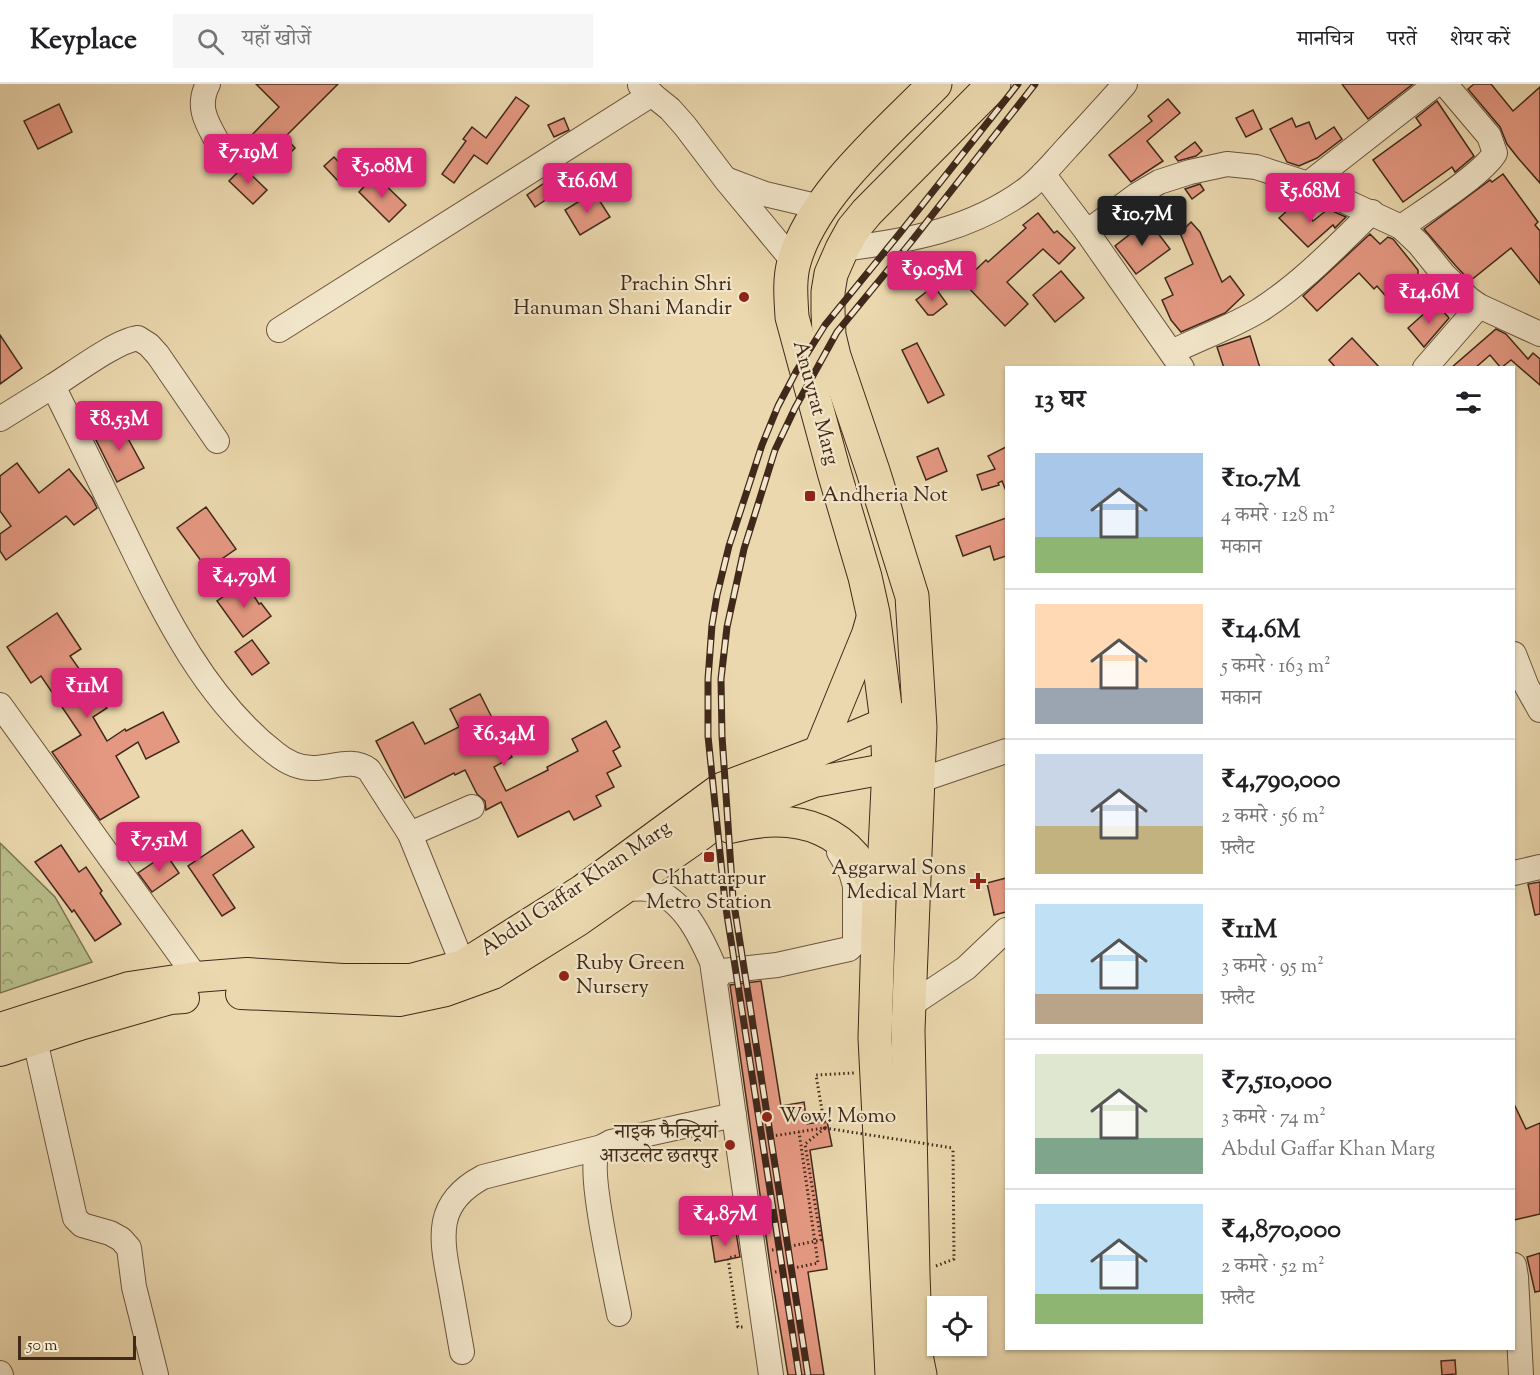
<!DOCTYPE html>
<html lang="hi">
<meta charset="utf-8">
<style>
body{margin:0;font-family:"Sorts Mill Goudy","Noto Serif Devanagari",serif;background:#f6f6f6;color:#202124;height:100vh;display:flex;flex-direction:column;font-size:22px;white-space:nowrap}
*{box-sizing:border-box;margin:0}
p{font-size:20px;color:#757577}
.icon{flex:none;width:33px;height:33px;fill:none;stroke:currentColor;stroke-width:2;stroke-linecap:round;stroke-linejoin:round}
.map{position:relative;flex:1;overflow:hidden}
.drawer{position:absolute;left:1005px;top:282px;width:510px;height:984px;display:flex;flex-direction:column;background:#fff;border-radius:0px;box-shadow:0 2px 4px #0004}
.drawer>*{flex:none}
.tools{position:absolute;left:927px;top:1212px;display:grid;gap:12px}
.tools a{display:grid;place-items:center;width:60px;height:60px;border-radius:0px;background:#fff;box-shadow:0 2px 4px #0004;font-size:30px}
.scale{position:absolute;left:18px;bottom:15px;width:118px;box-sizing:border-box;padding-left:6px;border:3px solid #40291b;border-top:0;font-size:16px;line-height:21px;white-space:nowrap;color:#40291b;-webkit-text-stroke:4px #f2e6ca;paint-order:stroke}
.price{position:absolute;translate:-50% -51px;padding:0 14px;border-radius:6px;background:#db2777;color:#fff;font-size:20px;line-height:39px;filter:drop-shadow(0 2px 3px #0008)}
.price::after{content:'';position:absolute;left:50%;top:36px;width:18px;height:14px;margin-left:-9px;background:inherit;clip-path:polygon(0 0,100% 0,50% 100%)}
.price.on{background:#222;color:#fff}
ul{padding:0;list-style:none}
li{display:flex;align-items:center;gap:18px;height:150px;padding:0 30px}
li+li{border-top:2px solid #e0e0e0}
li span{display:grid;place-items:center;flex:none;width:168px;height:120px;border-radius:0px;color:#555}
li>.icon{margin-inline-start:auto}
span .icon{width:72px;height:72px;fill:#fffc;stroke-width:1}
li b{font-size:26px}
h2{display:flex;justify-content:space-between;align-items:center;height:72px;padding:0 30px;font-size:26px}
header{display:flex;align-items:center;gap:36px;box-sizing:border-box;height:84px;padding:0 30px;background:#fff;border-bottom:2px solid #e0e0e0}
header strong{font-size:28px}
nav{display:flex;gap:33px;margin-inline-start:auto;font-size:21px}
.search{width:420px;height:54px;background:#f6f6f6;display:flex;align-items:center;gap:15px;box-sizing:border-box;padding:0 21px;border-radius:0px;color:#757577;font-size:22px}
.map>svg:first-child{display:block}
.park{fill:url(#park-crowns);stroke:#7c7452;stroke-width:1.5}
.building{fill:#e49881;stroke:#40291b;stroke-width:1.5}
.lines{fill:none;stroke-linecap:round;stroke-linejoin:round}
.minor-casing{stroke:#6b5540;stroke-width:26}
.major-casing{stroke:#40291b;stroke-width:32}
.highway-casing{stroke:#40291b;stroke-width:35}
.path{stroke:#40291b;stroke-width:3;stroke-dasharray:1.5 3;stroke-linecap:butt}
.minor{stroke:#f2e6ca;stroke-width:24}
.major{stroke:#ebd8ae;stroke-width:30}
.highway{stroke:#ebd8ae;stroke-width:33}
.rail-casing{stroke:#40291b;stroke-width:7}
.rail{stroke:#f2e6ca;stroke-width:4.5;stroke-dasharray:14;stroke-linecap:butt}
.path-bridge{stroke:#40291b;stroke-width:3;stroke-dasharray:1.5 3;stroke-linecap:butt}
.poi-dot{fill:#8f2418;stroke:#f2e6ca;stroke-width:2}
.labels{text-anchor:middle;dominant-baseline:central;stroke-width:4.5;stroke-linejoin:round;paint-order:stroke}
.poi-label{font-size:21px;fill:#40291b;stroke:#f2e6ca;text-anchor:end}
.street-label{font-size:21px;fill:#40291b;stroke:#f2e6ca}
</style>
<header>
<strong>Keyplace</strong>
<div class="search"><svg class="icon" aria-label="search" viewBox="0 0 24 24"><circle cx="10" cy="10" r="6"/><path d="M15 15l6 6"/></svg>यहाँ खोजें</div>
<nav><a>मानचित्र</a><a>परतें</a><a>शेयर करें</a></nav>
</header>
<div class="map">
<svg width="1540" height="1291" viewBox="0 0 1540 1291">
<defs>
<pattern id="park-crowns" width="20" height="18" patternUnits="userSpaceOnUse" patternTransform="scale(1.5)"><rect width="20" height="18" fill="#b8bf8a"/><path d="M2 6a3 3 0 1 1 6 0M12 15a3 3 0 1 1 6 0" fill="none" stroke="#979b70"/></pattern>
</defs>
<rect width="100%" height="100%" fill="#ebd8ae"/>
<filter id="stains"><feTurbulence type="fractalNoise" baseFrequency=".00333" numOctaves="4"/><feColorMatrix values="0 0 0 0 .2 0 0 0 0 .09 0 0 0 0 .02 0 0 0 .5 -.17"/></filter>
<radialGradient id="worn" r=".72"><stop offset=".6" stop-color="#630" stop-opacity="0"/><stop offset="1" stop-color="#630" stop-opacity=".3"/></radialGradient>
<polygon class="park" points="0,759 55,813 92,878 0,909"/>
<g class="building">
<polygon points="256,0 338,0 285,53 295,64 278,81 250,53 279,23"/>
<polygon points="1342,0 1413,0 1368,35"/>
<polygon points="1474,0 1491,0 1513,27 1540,3 1540,99 1518,74 1507,60 1500,43 1468,5"/>
<polygon points="516,13 529,22 487,80 474,71 454,99 442,90 466,57 463,55 472,43 486,54"/>
<polygon points="1168,15 1180,29 1147,57 1163,77 1131,98 1109,71 1152,37 1148,32"/>
<polygon points="1437,17 1474,72 1455,88 1452,83 1403,118 1373,76 1421,41 1416,34"/>
<polygon points="59,20 72,48 38,65 24,37"/>
<polygon points="1253,26 1262,45 1246,53 1236,34"/>
<polygon points="564,34 569,46 554,53 548,41"/>
<polygon points="1292,34 1296,43 1309,38 1316,55 1334,43 1342,55 1317,74 1299,82 1287,78 1270,45"/>
<polygon points="1195,58 1202,67 1196,72 1178,77 1175,73"/>
<polygon points="334,73 348,88 338,97 324,82"/>
<polygon points="243,83 267,106 253,120 229,97"/>
<polygon points="1503,90 1538,138 1535,141 1540,147 1540,200 1511,164 1470,197 1455,181 1424,145 1490,96 1492,98"/>
<polygon points="375,91 406,121 389,138 359,108"/>
<polygon points="553,93 562,105 535,123 527,111"/>
<polygon points="1200,100 1204,106 1192,115 1185,105"/>
<polygon points="594,108 610,133 580,151 565,126"/>
<polygon points="1296,119 1313,137 1328,125 1346,133 1335,144 1333,141 1308,163 1279,134"/>
<polygon points="1038,129 1054,149 1057,147 1075,164 1059,180 1043,165 1007,198 1028,220 1005,242 963,198 986,176 988,178 1026,144 1023,141"/>
<polygon points="1148,136 1170,165 1136,190 1115,162"/>
<polygon points="1191,138 1200,148 1222,198 1230,192 1244,211 1225,229 1181,248 1171,236 1162,216 1173,211 1165,194 1193,180 1180,149"/>
<polygon points="1370,150 1380,160 1388,153 1393,155 1418,186 1418,191 1389,216 1377,202 1374,205 1359,189 1317,227 1303,212"/>
<polygon points="1061,187 1084,214 1055,238 1033,211"/>
<polygon points="934,202 947,220 933,231 928,231 916,216"/>
<polygon points="1436,219 1449,234 1424,263 1408,244"/>
<polygon points="1496,245 1506,250 1528,275 1533,269 1540,275 1540,301 1511,276 1501,284 1490,271 1475,284 1451,284"/>
<polygon points="0,251 22,284 0,300"/>
<polygon points="1250,252 1260,284 1224,284 1217,263"/>
<polygon points="1352,254 1380,284 1336,284 1329,276"/>
<polygon points="917,259 944,311 928,319 902,266"/>
<polygon points="119,338 144,384 117,398 94,352"/>
<polygon points="1006,363 1006,407 1002,397 998,399 999,401 982,406 977,391 995,385 988,372"/>
<polygon points="938,364 947,387 926,396 917,373"/>
<polygon points="17,379 39,409 69,385 92,414 97,424 74,441 66,432 6,476 0,467 0,450 11,442 0,427 0,392"/>
<polygon points="206,423 236,465 207,485 177,444"/>
<polygon points="1006,434 1006,472 994,476 990,462 963,472 956,452"/>
<polygon points="245,498 259,520 261,519 271,532 243,553 217,517"/>
<polygon points="57,529 81,565 70,572 107,624 93,633 107,657 125,645 126,647 163,628 179,658 146,675 138,658 116,672 139,713 100,736 52,668 81,651 41,592 31,599 7,563"/>
<polygon points="252,556 269,579 252,591 235,568"/>
<polygon points="480,610 512,673 494,683 506,707 548,686 547,683 578,667 572,655 606,637 620,663 613,667 621,682 607,689 614,703 596,712 601,722 574,736 569,727 518,753 501,718 486,726 485,717 477,710 465,686 455,691 454,689 405,714 376,657 413,638 425,660 459,643 450,625"/>
<polygon points="242,746 254,763 213,791 235,824 222,832 188,782"/>
<polygon points="61,761 79,788 86,783 102,807 100,809 121,840 95,857 74,826 72,828 35,778"/>
<polygon points="166,770 179,789 152,808 138,789"/>
<polygon points="1006,794 1006,828 994,831 987,799"/>
<polygon points="1540,798 1540,830 1535,831 1528,800"/>
<polygon points="761,897 781,1022 804,1018 807,1040 827,1037 832,1062 810,1066 827,1185 808,1188 824,1291 788,1291 772,1194 730,901"/>
<polygon points="1514,1020 1526,1045 1540,1039 1540,1130 1514,1136"/>
<polygon points="736,1148 740,1173 715,1178 711,1152"/>
<polygon points="1540,1169 1540,1207 1535,1208 1527,1173"/>
<polygon points="1455,1276 1456,1290 1442,1291 1441,1277"/>
</g>
<g class="lines">
<g class="minor-casing">
<g id="minor">
<path d="M208 0C196 23 207 39 218 59"/>
<polyline points="640,1 670,25 685,42 726,96 794,178"/>
<polyline points="1043,90 1087,148 1182,284"/>
<polyline points="728,96 765,110 820,123"/>
<polyline points="1308,100 1436,0"/>
<path d="M1401 143C1424 127 1483 90 1495 69L1489 52 1445 0"/>
<polyline points="1087,148 1137,111 1159,98 1190,88 1227,80 1256,83 1308,100 1401,143 1419,160 1444,191 1469,215 1479,222 1540,250"/>
<path d="M842 165C909 157 972 146 1028 104 1042 93 1054 78 1066 65 1086 43 1106 22 1125 0"/>
<polyline points="279,246 652,10"/>
<path d="M1172 268C1200 254 1232 243 1260 226 1302 199 1336 163 1372 128"/>
<polyline points="1425,284 1479,222"/>
<path d="M53 302C74 289 116 257 138 254L149 261 158 271 217 357"/>
<path d="M0 335 53 302C77 350 100 398 123 445 162 525 203 613 275 669 286 678 301 685 316 684 335 683 353 674 369 686L410 750 463 881"/>
<polyline points="1514,570 1527,603 1540,626"/>
<polyline points="0,621 196,893"/>
<polyline points="918,697 1006,667"/>
<polyline points="410,750 472,723"/>
<polyline points="1514,789 1540,783"/>
<path d="M624 805C632 805 641 804 648 805 682 812 700 851 712 878L771 1291"/>
<polyline points="715,896 723,887 777,881 849,865 855,859 855,802 851,788 839,768"/>
<polyline points="909,922 966,884 1006,846"/>
<polyline points="35,956 75,1134 82,1141 110,1149 121,1155 129,1164 134,1203 156,1291"/>
<polyline points="1514,1181 1516,1193 1521,1291"/>
<path d="M619 1230C614 1203 588 1089 597 1070 600 1063 605 1061 611 1058L734 1031"/>
<path d="M462 1268C458 1246 454 1223 450 1200 441 1153 434 1119 483 1093L602 1063"/>
<polyline points="0,1289 1,1291"/>
</g>
</g>
<g class="major-casing">
<g id="major">
<polyline points="819,667 867,550 873,529"/>
<path d="M730 744C800 726 854 745 879 815"/>
<polyline points="241,910 399,917 446,907 493,890 578,837 701,751 725,732 814,698 912,680"/>
<polyline points="0,944 129,903 196,893 247,889 343,895 411,895 463,881 582,806 721,704 819,667 887,638 909,633"/>
<polyline points="0,967 83,940 170,915 184,914"/>
</g>
</g>
<g class="highway-casing">
<g id="highway">
<path d="M892 1291 875 954 879 815 884 786 889 683 887 638 873 529 865 493 834 388 792 233C791 215 789 196 794 178 813 111 887 49 935 0"/>
<polyline points="920,1291 916,1271 913,1190 908,946 920,643 912,512 873,387 834,272 829,251 828,227 828,208 831,190 842,165 853,145 867,128 994,0"/>
</g>
</g>
<g class="path">
<polyline points="825,1044 816,991 854,989"/>
<polyline points="767,1053 823,1044"/>
<polyline points="772,1166 821,1156 805,1060 825,1044"/>
<polyline points="736,1172 728,1174 738,1243 744,1243"/>
<polyline points="936,1182 954,1175 953,1064"/>
</g>
<use href="#minor" class="minor"/>
<use href="#major" class="major"/>
<use href="#highway" class="highway"/>
<g class="rail-casing">
<g id="rail">
<polyline points="799,1291 725,818 708,652 708,595 712,541 717,511 729,462 762,361 778,322 797,286 825,241 900,149 1018,0"/>
<polyline points="808,1291 733,814 722,652 721,595 727,543 744,465 775,366 795,324 837,248 911,158 1035,0"/>
</g>
</g>
<use href="#rail" class="rail"/>
<g class="path-bridge">
<polyline points="825,1044 953,1064"/>
<polyline points="775,1188 818,1179 799,1048"/>
</g>
</g>
<g class="poi-dot">
<circle cx="744" cy="213" r="6"/>
<rect x="804" y="406" width="12" height="12" rx="3"/>
<rect x="703" y="767" width="12" height="12" rx="3"/>
<path d="M975 788h6v6h6v6h-6v6h-6v-6h-6v-6h6z"/>
<circle cx="564" cy="892" r="6"/>
<circle cx="767" cy="1033" r="6"/>
<circle cx="730" cy="1061" r="6"/>
</g>
<g class="labels">
<g class="poi-label">
<text x="732" y="201">Prachin Shri<tspan x="732" dy="24">Hanuman Shani Mandir</tspan></text>
<text x="822" y="412" text-anchor="start">Andheria Not</text>
<text x="966" y="785">Aggarwal Sons<tspan x="966" dy="24">Medical Mart</tspan></text>
<text x="709" y="795" text-anchor="middle">Chhattarpur<tspan x="709" dy="24">Metro Station</tspan></text>
<text x="576" y="880" text-anchor="start">Ruby Green<tspan x="576" dy="24">Nursery</tspan></text>
<text x="779" y="1033" text-anchor="start">Wow! Momo</text>
<text x="718" y="1049">नाइक फैक्ट्रियां<tspan x="718" dy="24">आउटलेट छतरपुर</tspan></text>
</g>
<g class="street-label">
<text transform="translate(815 319) rotate(75)">Anuvrat Marg</text>
<text transform="translate(576 805) rotate(-34)">Abdul Gaffar Khan Marg</text>
</g>
</g>
<rect width="100%" height="100%" filter="url(#stains)"/>
<rect width="100%" height="100%" fill="url(#worn)"/>
</svg>
<div class="tools">
<a><svg class="icon" aria-label="locate" viewBox="0 0 24 24"><circle cx="12" cy="12" r="6"/><path d="M12 2v4M12 18v4M2 12h4M18 12h4"/></svg></a>
</div>
<div class="scale">50 m</div>
<b class="price" style="left:248px;top:101px">₹7.19M</b>
<b class="price" style="left:382px;top:115px">₹5.08M</b>
<b class="price" style="left:587px;top:130px">₹16.6M</b>
<b class="price" style="left:1310px;top:140px">₹5.68M</b>
<b class="price on" style="left:1142px;top:163px">₹10.7M</b>
<b class="price" style="left:932px;top:218px">₹9.05M</b>
<b class="price" style="left:1429px;top:241px">₹14.6M</b>
<b class="price" style="left:119px;top:368px">₹8.53M</b>
<b class="price" style="left:244px;top:525px">₹4.79M</b>
<b class="price" style="left:87px;top:635px">₹11M</b>
<b class="price" style="left:504px;top:683px">₹6.34M</b>
<b class="price" style="left:159px;top:789px">₹7.51M</b>
<b class="price" style="left:725px;top:1163px">₹4.87M</b>
<section class="drawer">
<h2>13 घर<svg class="icon" aria-label="filters" viewBox="0 0 24 24"><path d="M4 7h16M4 17h16"/><circle cx="9" cy="7" r="2"/><circle cx="15" cy="17" r="2"/></svg></h2>
<ul>
<li><span style="background:linear-gradient(#a9c7e8 70%,#8fb573 0)"><svg class="icon" aria-label="home" viewBox="0 0 24 24"><path d="M3 11l9-7 9 7M6 9v11h12V9"/></svg></span><div><b>₹10.7M</b><p>4 कमरे · 128 m²</p><p>मकान</p></div></li>
<li><span style="background:linear-gradient(#ffd9b3 70%,#9aa5b1 0)"><svg class="icon" aria-label="home" viewBox="0 0 24 24"><path d="M3 11l9-7 9 7M6 9v11h12V9"/></svg></span><div><b>₹14.6M</b><p>5 कमरे · 163 m²</p><p>मकान</p></div></li>
<li><span style="background:linear-gradient(#c9d6e8 60%,#c2b280 0)"><svg class="icon" aria-label="home" viewBox="0 0 24 24"><path d="M3 11l9-7 9 7M6 9v11h12V9"/></svg></span><div><b>₹4,790,000</b><p>2 कमरे · 56 m²</p><p>फ़्लैट</p></div></li>
<li><span style="background:linear-gradient(#bfe0f5 75%,#b9a48a 0)"><svg class="icon" aria-label="home" viewBox="0 0 24 24"><path d="M3 11l9-7 9 7M6 9v11h12V9"/></svg></span><div><b>₹11M</b><p>3 कमरे · 95 m²</p><p>फ़्लैट</p></div></li>
<li><span style="background:linear-gradient(#dfe7d0 70%,#7fa58c 0)"><svg class="icon" aria-label="home" viewBox="0 0 24 24"><path d="M3 11l9-7 9 7M6 9v11h12V9"/></svg></span><div><b>₹7,510,000</b><p>3 कमरे · 74 m²</p><p>Abdul Gaffar Khan Marg</p></div></li>
<li><span style="background:linear-gradient(#bfe0f5 75%,#8fb573 0)"><svg class="icon" aria-label="home" viewBox="0 0 24 24"><path d="M3 11l9-7 9 7M6 9v11h12V9"/></svg></span><div><b>₹4,870,000</b><p>2 कमरे · 52 m²</p><p>फ़्लैट</p></div></li>
</ul>
</section>
</div>
